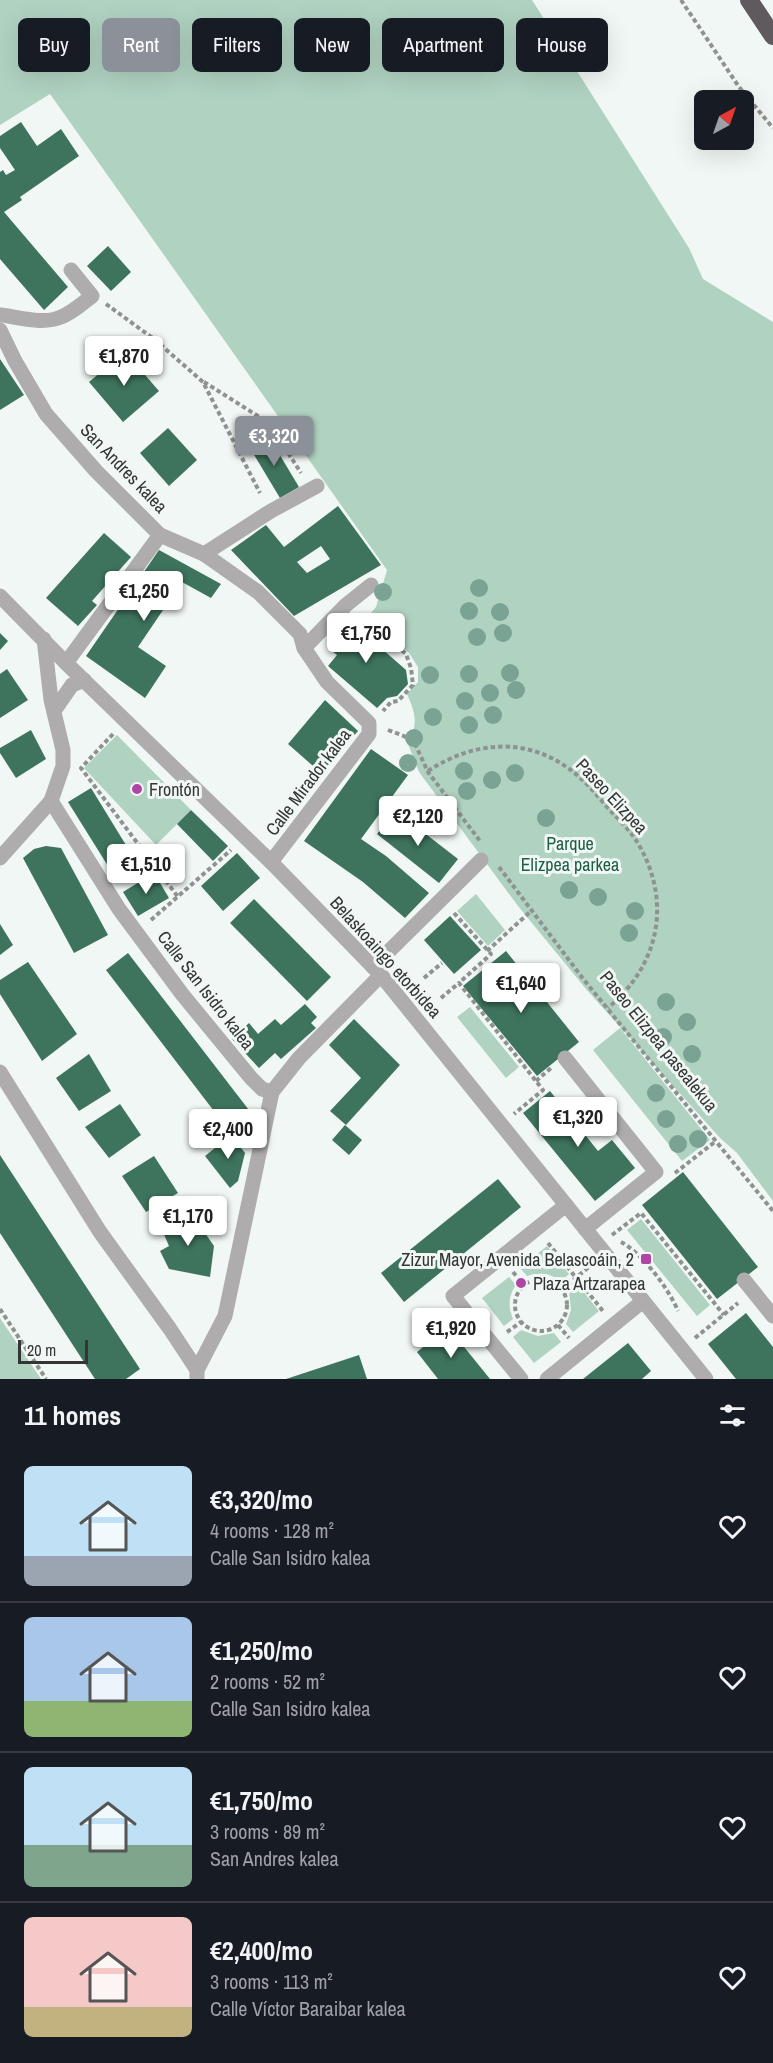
<!DOCTYPE html>
<meta charset="utf-8">
<style>
body{margin:0;font-family:"Archivo Narrow",sans-serif;background:#20242c;color:#f1f3f6;height:100vh;display:flex;flex-direction:column;font-size:22px;white-space:nowrap}
*{box-sizing:border-box;margin:0}
p{font-size:20px;color:#9ea1a6}
.icon{flex:none;width:33px;height:33px;fill:none;stroke:currentColor;stroke-width:2;stroke-linecap:round;stroke-linejoin:round}
.map{position:relative;height:1379px;overflow:hidden}
.sheet{display:flex;flex-direction:column;background:#171b24;flex:1}
.sheet>*{flex:none}
.banner{position:absolute;left:18px;top:18px;width:738px;height:54px;display:flex;gap:12px}
.needle{width:39px;rotate:40deg}
.buttons{position:absolute;left:694px;top:90px;display:grid;gap:12px}
.buttons a{display:grid;place-items:center;width:60px;height:60px;border-radius:9px;background:#171b24;box-shadow:0 6px 24px #0002;font-size:30px}
.scale{position:absolute;left:18px;bottom:15px;width:70px;box-sizing:border-box;padding-left:6px;border:3px solid #343635;border-top:0;font-size:16px;line-height:21px;white-space:nowrap;color:#343635;-webkit-text-stroke:4px #f1f7f4;paint-order:stroke}
.price{position:absolute;translate:-50% -51px;padding:0 14px;border-radius:6px;background:#fff;color:#222;font-size:20px;line-height:39px;filter:drop-shadow(0 2px 3px #0008)}
.price::after{content:'';position:absolute;left:50%;top:36px;width:18px;height:14px;margin-left:-9px;background:inherit;clip-path:polygon(0 0,100% 0,50% 100%)}
.price.active{background:#8c9099;color:#fff}
ul{padding:0;list-style:none}
li{display:flex;align-items:center;gap:18px;height:150px;padding:0 24px}
li+li{border-top:2px solid #363941}
li span{display:grid;place-items:center;flex:none;width:168px;height:120px;border-radius:9px;color:#555}
li>.icon{margin-inline-start:auto}
span .icon{width:72px;height:72px;fill:#fffc;stroke-width:1}
li b{font-size:26px}
h2{display:flex;justify-content:space-between;align-items:center;height:72px;padding:0 24px;font-size:26px}
.chip{padding:0 21px;border-radius:9px;background:#171b24;box-shadow:0 6px 24px #0002;font-size:21px;line-height:54px}
.chip.active{background:#8c9099;color:#fff}
.map>svg:first-child{display:block}
.green{fill:#b0d2c1}
.building{fill:#3e745d;fill-rule:evenodd}
.lines{fill:none;stroke-linecap:round;stroke-linejoin:round}
.path{stroke:#8e9290;stroke-width:4;stroke-dasharray:4.5 3;stroke-linecap:butt}
.minor{stroke:#aeacad;stroke-width:15}
.tertiary{stroke:#aeacad;stroke-width:15}
.motorway{stroke:#5e5a5d;stroke-width:18}
.tree{fill:#7ba394}
.poi-dot{fill:#b145a5;stroke:#f1f7f4;stroke-width:2}
.labels{text-anchor:middle;dominant-baseline:central;stroke-width:6;stroke-linejoin:round;paint-order:stroke}
.street-label{font-size:18px;fill:#343635;stroke:#f1f7f4}
.poi-label{font-size:18px;fill:#343635;stroke:#f1f7f4;text-anchor:start}
.park-label{font-size:18px;fill:#1b5e45;stroke:#f1f7f4}
</style>
<div class="map">
<svg width="773" height="1379" viewBox="0 0 773 1379">
<rect width="100%" height="100%" fill="#f1f7f4"/>
<g class="green">
<path d="M0 0H532L689 248 703 279 773 322V1201L737 1153 720 1138 586 989 518 906 419 772 408 744C418 724 416 714 407 694L418 682V667L409 653 368 617 376 607 387 570 50 94 0 125Z"/>
<polygon points="117,735 191,810 156,845 84,768"/>
<polygon points="476,894 505,930 488,946 457,911"/>
<polygon points="470,1007 519,1067 506,1078 457,1017"/>
<polygon points="620,1028 710,1140 682,1161 593,1050"/>
<polygon points="641,1219 710,1305 697,1316 627,1230"/>
<path d="M547 1246 569 1274 561 1281C550 1273 539 1272 527 1276L520 1268Z"/>
<path d="M509 1277 516 1285C508 1296 508 1307 513 1319L504 1326 482 1298Z"/>
<polygon points="578,1285 599,1311 573,1332 566,1324 571,1310 569,1291"/>
<polygon points="0,1318 41,1379 0,1379"/>
<polygon points="521,1330 538,1336 554,1333 561,1342 534,1363 513,1337"/>
</g>
<g class="building">
<polygon points="21,122 37,146 61,129 79,156 20,197 22,200 4,212 68,287 44,310 0,259 0,172 3,170 6,175 15,170 0,148 0,136"/>
<polygon points="108,246 131,272 111,291 87,266"/>
<polygon points="125,352 159,391 123,422 89,382"/>
<polygon points="0,359 24,395 0,410"/>
<polygon points="168,428 197,460 169,486 140,453"/>
<polygon points="269,437 299,487 280,498 250,448"/>
<path d="M338 506 381 565 294 616 231 550 266 525 284 547ZM321 546 330 559 307 573 297 562Z"/>
<polygon points="104,533 131,557 92,601 97,605 78,626 46,598"/>
<polygon points="159,550 221,584 211,598 182,582 138,647 166,666 145,698 86,656"/>
<polygon points="356,615 371,628 365,634 406,670 408,684 397,696 387,698 377,708 328,666 337,655 327,647"/>
<polygon points="0,633 8,641 0,650"/>
<polygon points="7,669 28,700 0,718 0,674"/>
<polygon points="325,700 358,731 321,773 288,744"/>
<polygon points="31,730 46,759 16,778 0,753 0,748"/>
<polygon points="371,749 408,775 361,839 386,856 429,893 405,918 363,882 304,841"/>
<polygon points="91,788 140,868 118,882 68,802"/>
<polygon points="191,810 228,846 213,861 177,824"/>
<polygon points="396,811 458,859 439,883 377,834"/>
<polygon points="46,846 61,848 108,935 74,953 23,858 34,849"/>
<polygon points="237,853 260,878 223,911 201,886"/>
<polygon points="154,873 169,898 138,916 123,892"/>
<polygon points="254,899 331,977 307,1001 230,923"/>
<polygon points="450,916 481,950 454,974 424,940"/>
<polygon points="0,924 13,945 0,955"/>
<polygon points="506,951 579,1042 537,1076 463,986"/>
<polygon points="128,953 252,1114 230,1132 106,970"/>
<polygon points="28,962 77,1034 42,1061 0,994 0,980"/>
<polygon points="305,1004 317,1017 311,1023 316,1028 281,1059 275,1053 259,1068 232,1039 249,1023 258,1034 275,1019 281,1025"/>
<polygon points="354,1019 400,1065 346,1125 330,1111 361,1078 329,1045"/>
<polygon points="89,1054 111,1091 79,1111 56,1078"/>
<polygon points="550,1091 598,1151 612,1140 635,1168 595,1201 523,1113"/>
<polygon points="120,1104 141,1135 109,1158 85,1127"/>
<polygon points="345,1125 362,1140 349,1155 332,1140"/>
<polygon points="231,1135 245,1153 238,1181 230,1188 205,1156"/>
<polygon points="0,1155 140,1369 126,1379 95,1379 0,1233"/>
<polygon points="154,1156 178,1193 146,1212 122,1176"/>
<polygon points="683,1172 758,1267 717,1299 642,1205"/>
<polygon points="498,1179 521,1207 404,1302 381,1273"/>
<polygon points="189,1210 214,1246 210,1277 169,1269 160,1251 169,1246 163,1232"/>
<polygon points="746,1313 773,1347 773,1379 736,1379 708,1344"/>
<polygon points="448,1327 490,1379 438,1379 417,1352"/>
<polygon points="628,1343 651,1371 642,1379 583,1379"/>
<polygon points="359,1355 367,1379 286,1379"/>
</g>
<g class="lines">
<g class="path">
<polyline points="681,0 739,87 773,128"/>
<polyline points="106,304 154,339 203,382 260,493"/>
<polyline points="204,382 269,423 301,473"/>
<polyline points="362,616 406,654 411,668 413,685 398,701 391,702 383,711"/>
<polyline points="388,730 404,736 416,746 428,772 480,841"/>
<polyline points="113,734 81,768 178,897"/>
<path d="M428 771C474 741 527 736 572 771 585 781 596 794 607 807 618 819 631 831 639 845 672 903 659 965 608 1008"/>
<polyline points="499,867 584,980 773,1211"/>
<polyline points="454,913 491,954 459,983"/>
<polyline points="151,920 231,850"/>
<polyline points="487,951 531,911"/>
<polyline points="424,978 442,963"/>
<polyline points="441,998 459,983 543,1090 514,1114"/>
<polyline points="536,1081 551,1068"/>
<polyline points="675,1173 716,1141"/>
<polyline points="612,1235 641,1213 724,1315"/>
<path d="M621 1242C642 1253 669 1289 678 1311"/>
<polyline points="548,1243 603,1311"/>
<polyline points="513,1272 524,1285"/>
<circle cx="541" cy="1305" r="26"/>
<polyline points="562,1290 591,1265"/>
<polyline points="0,1309 46,1379"/>
<polyline points="558,1325 569,1338"/>
<polyline points="507,1332 521,1322"/>
<polyline points="695,1338 738,1303"/>
</g>
<g class="minor">
<path d="M0 315C19 317 43 325 61 317 72 313 83 303 92 296L71 270"/>
<polyline points="0,330 15,361 46,414 96,471 160,535 204,554 258,592 300,634 304,648 327,682 369,723 369,734 271,862"/>
<polyline points="204,554 271,511 317,486"/>
<polyline points="304,648 346,605 371,585"/>
<polyline points="66,663 160,535"/>
<polyline points="54,711 72,685 84,680"/>
<polyline points="51,801 119,909 182,994 251,1078 262,1089 272,1092"/>
<polyline points="0,858 51,801 63,766 63,750 51,700 44,639"/>
<polyline points="373,967 481,860"/>
<polyline points="565,1058 656,1172 585,1229"/>
<polyline points="0,1072 100,1232 170,1329 197,1370"/>
<polyline points="744,1280 773,1316"/>
<polyline points="197,1379 197,1370 225,1316 272,1092 299,1058 381,975"/>
<polyline points="521,1379 453,1296 566,1205"/>
<polyline points="547,1379 643,1301"/>
</g>
<polyline class="tertiary" points="0,596 66,663 271,862 381,975 706,1379"/>
<polyline class="motorway" points="749,0 773,36"/>
</g>
<g class="tree">
<circle cx="479" cy="588" r="9"/>
<circle cx="383" cy="592" r="9"/>
<circle cx="469" cy="611" r="9"/>
<circle cx="500" cy="612" r="9"/>
<circle cx="503" cy="633" r="9"/>
<circle cx="477" cy="637" r="9"/>
<circle cx="510" cy="673" r="9"/>
<circle cx="469" cy="674" r="9"/>
<circle cx="430" cy="675" r="9"/>
<circle cx="516" cy="690" r="9"/>
<circle cx="490" cy="693" r="9"/>
<circle cx="465" cy="701" r="9"/>
<circle cx="493" cy="715" r="9"/>
<circle cx="433" cy="717" r="9"/>
<circle cx="469" cy="725" r="9"/>
<circle cx="414" cy="738" r="9"/>
<circle cx="408" cy="763" r="9"/>
<circle cx="464" cy="771" r="9"/>
<circle cx="515" cy="773" r="9"/>
<circle cx="492" cy="780" r="9"/>
<circle cx="467" cy="791" r="9"/>
<circle cx="546" cy="818" r="9"/>
<circle cx="569" cy="890" r="9"/>
<circle cx="598" cy="897" r="9"/>
<circle cx="635" cy="911" r="9"/>
<circle cx="629" cy="933" r="9"/>
<circle cx="666" cy="1002" r="9"/>
<circle cx="687" cy="1022" r="9"/>
<circle cx="663" cy="1037" r="9"/>
<circle cx="692" cy="1054" r="9"/>
<circle cx="656" cy="1093" r="9"/>
<circle cx="666" cy="1119" r="9"/>
<circle cx="698" cy="1139" r="9"/>
<circle cx="678" cy="1144" r="9"/>
</g>
<g class="poi-dot">
<circle cx="137" cy="789" r="6"/>
<rect x="640" y="1253" width="12" height="12" rx="3"/>
<circle cx="521" cy="1283" r="6"/>
</g>
<g class="labels">
<g class="street-label">
<text transform="translate(124 468) rotate(46)">San Andres kalea</text>
<text transform="translate(308 782) rotate(-53)">Calle Mirador kalea</text>
<text transform="translate(612 796) rotate(47)">Paseo Elizpea</text>
<text transform="translate(386 957) rotate(48)">Belaskoaingo etorbidea</text>
<text transform="translate(206 990) rotate(52)">Calle San Isidro kalea</text>
<text transform="translate(659 1041) rotate(51)">Paseo Elizpea pasealekua</text>
</g>
<g class="poi-label">
<text x="149" y="789">Frontón</text>
<text x="634" y="1259" text-anchor="end">Zizur Mayor, Avenida Belascoáin, 2</text>
<text x="533" y="1283">Plaza Artzarapea</text>
</g>
<g class="park-label">
<text x="570" y="843">Parque<tspan x="570" dy="21">Elizpea parkea</tspan></text>
</g>
</g>
</svg>
<div class="buttons">
<a><svg class="needle" viewBox="-14 -14 28 28"><path d="M0-13l5 13h-10z" fill="#e53935"/><path d="M0 13l5-13h-10z" fill="#9ea1a6"/></svg></a>
</div>
<div class="scale">20 m</div>
<b class="price" style="left:124px;top:387px">€1,870</b>
<b class="price active" style="left:274px;top:467px">€3,320</b>
<b class="price" style="left:144px;top:622px">€1,250</b>
<b class="price" style="left:366px;top:664px">€1,750</b>
<b class="price" style="left:418px;top:847px">€2,120</b>
<b class="price" style="left:146px;top:895px">€1,510</b>
<b class="price" style="left:521px;top:1014px">€1,640</b>
<b class="price" style="left:578px;top:1148px">€1,320</b>
<b class="price" style="left:228px;top:1160px">€2,400</b>
<b class="price" style="left:188px;top:1247px">€1,170</b>
<b class="price" style="left:451px;top:1359px">€1,920</b>
<div class="banner">
<a class="chip">Buy</a>
<a class="chip active">Rent</a>
<a class="chip">Filters</a>
<a class="chip">New</a>
<a class="chip">Apartment</a>
<a class="chip">House</a>
</div>
</div>
<section class="sheet">
<h2>11 homes<svg class="icon" aria-label="filters" viewBox="0 0 24 24"><path d="M4 7h16M4 17h16"/><circle cx="9" cy="7" r="2"/><circle cx="15" cy="17" r="2"/></svg></h2>
<ul>
<li><span style="background:linear-gradient(#bfe0f5 75%,#9aa5b1 0)"><svg class="icon" aria-label="home" viewBox="0 0 24 24"><path d="M3 11l9-7 9 7M6 9v11h12V9"/></svg></span><div><b>€3,320/mo</b><p>4 rooms · 128 m²</p><p>Calle San Isidro kalea</p></div><svg class="icon" aria-label="heart" viewBox="0 0 24 24"><path d="M12 20l-8-8c-3-5 5-10 8-4 3-6 11-1 8 4z"/></svg></li>
<li><span style="background:linear-gradient(#a9c7e8 70%,#8fb573 0)"><svg class="icon" aria-label="home" viewBox="0 0 24 24"><path d="M3 11l9-7 9 7M6 9v11h12V9"/></svg></span><div><b>€1,250/mo</b><p>2 rooms · 52 m²</p><p>Calle San Isidro kalea</p></div><svg class="icon" aria-label="heart" viewBox="0 0 24 24"><path d="M12 20l-8-8c-3-5 5-10 8-4 3-6 11-1 8 4z"/></svg></li>
<li><span style="background:linear-gradient(#bfe0f5 65%,#7fa58c 0)"><svg class="icon" aria-label="home" viewBox="0 0 24 24"><path d="M3 11l9-7 9 7M6 9v11h12V9"/></svg></span><div><b>€1,750/mo</b><p>3 rooms · 89 m²</p><p>San Andres kalea</p></div><svg class="icon" aria-label="heart" viewBox="0 0 24 24"><path d="M12 20l-8-8c-3-5 5-10 8-4 3-6 11-1 8 4z"/></svg></li>
<li><span style="background:linear-gradient(#f6c9c9 75%,#c2b280 0)"><svg class="icon" aria-label="home" viewBox="0 0 24 24"><path d="M3 11l9-7 9 7M6 9v11h12V9"/></svg></span><div><b>€2,400/mo</b><p>3 rooms · 113 m²</p><p>Calle Víctor Baraibar kalea</p></div><svg class="icon" aria-label="heart" viewBox="0 0 24 24"><path d="M12 20l-8-8c-3-5 5-10 8-4 3-6 11-1 8 4z"/></svg></li>
</ul>
</section>
